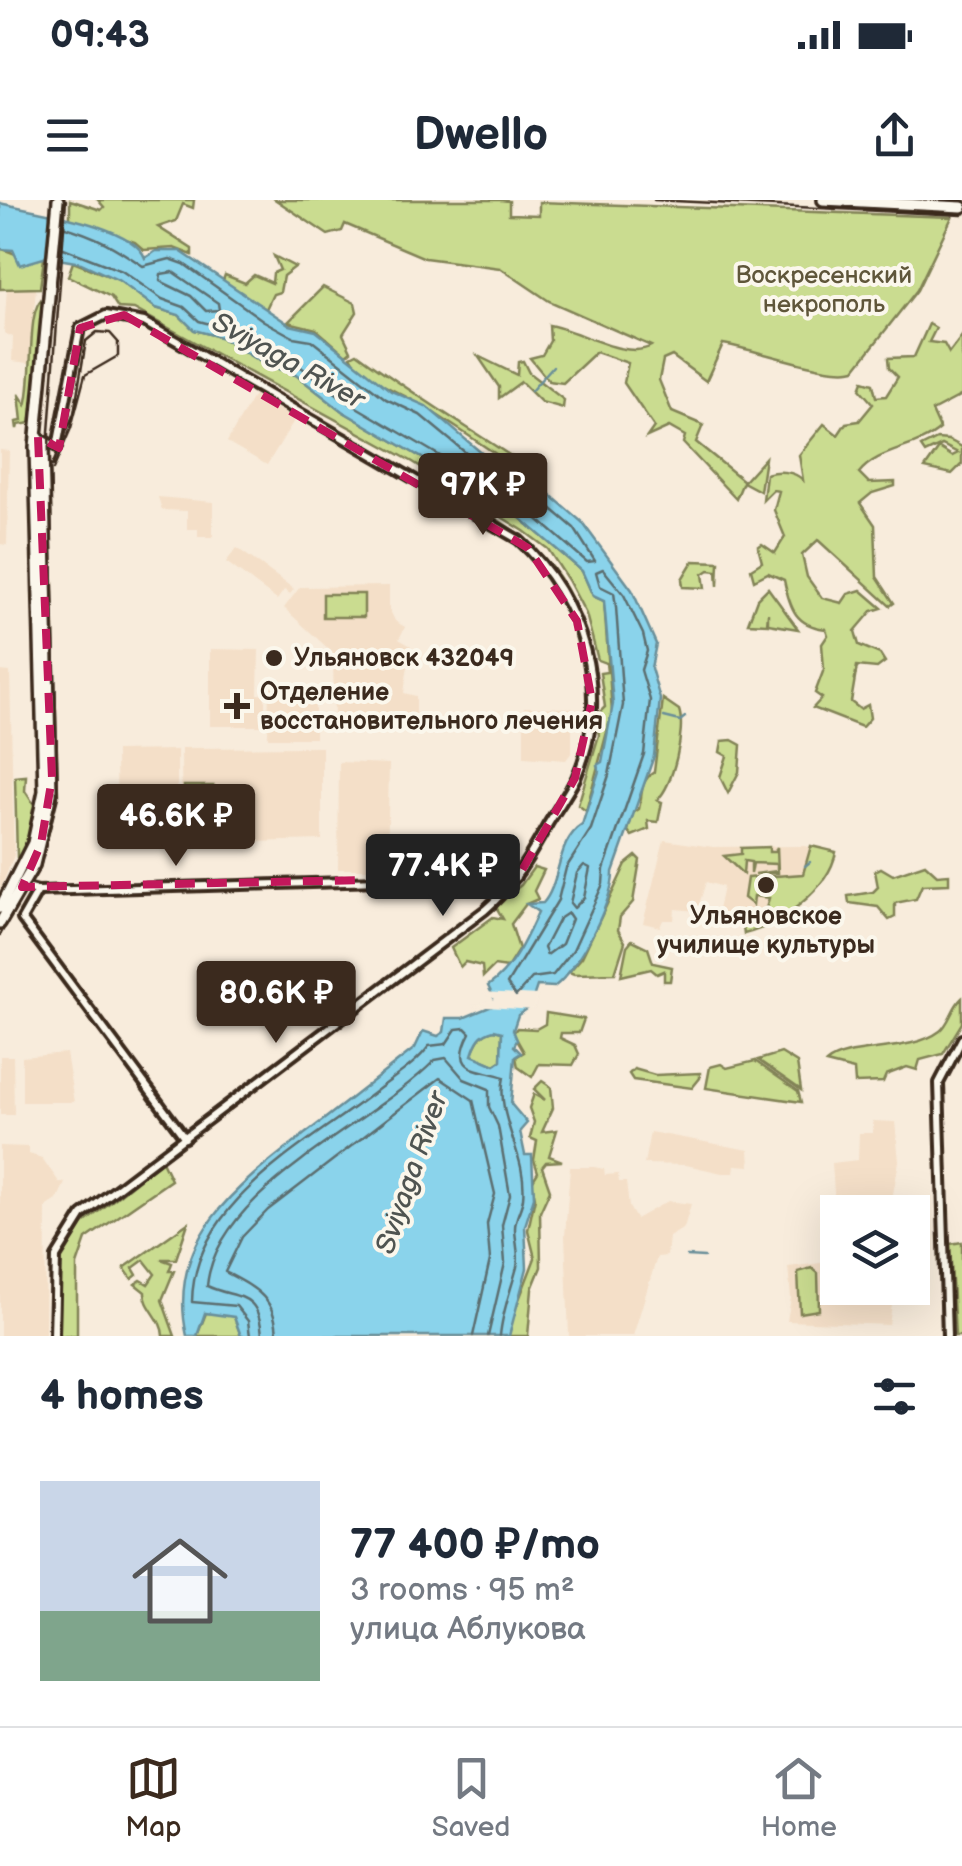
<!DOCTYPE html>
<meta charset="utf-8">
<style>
body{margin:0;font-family:"Balsamiq Sans",sans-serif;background:#f6f6f7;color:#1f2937;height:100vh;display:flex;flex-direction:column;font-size:38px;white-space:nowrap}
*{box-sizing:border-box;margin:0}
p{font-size:32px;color:#747a83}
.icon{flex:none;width:55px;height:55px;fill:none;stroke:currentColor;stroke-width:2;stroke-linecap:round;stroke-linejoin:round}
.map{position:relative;height:1136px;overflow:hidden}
.details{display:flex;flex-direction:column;background:#fff;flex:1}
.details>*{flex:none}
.tools{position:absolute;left:820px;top:995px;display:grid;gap:20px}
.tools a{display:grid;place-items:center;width:110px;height:110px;border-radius:0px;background:#fff;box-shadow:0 10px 40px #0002;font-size:50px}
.price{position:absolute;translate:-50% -85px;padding:0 22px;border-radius:10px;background:#3b2a1e;color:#fff;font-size:32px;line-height:65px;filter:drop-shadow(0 2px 5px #0008)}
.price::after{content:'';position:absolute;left:50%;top:60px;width:30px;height:22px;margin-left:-15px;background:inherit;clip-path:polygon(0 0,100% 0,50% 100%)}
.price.on{background:#222;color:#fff}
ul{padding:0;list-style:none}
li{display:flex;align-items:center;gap:30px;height:250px;padding:0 40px}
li+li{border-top:2px solid #e0e1e3}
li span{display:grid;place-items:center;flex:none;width:280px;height:200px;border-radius:0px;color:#555}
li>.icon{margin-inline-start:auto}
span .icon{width:120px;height:120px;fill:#fffc;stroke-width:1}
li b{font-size:42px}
h2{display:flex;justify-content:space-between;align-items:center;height:120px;padding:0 40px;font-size:42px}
.status{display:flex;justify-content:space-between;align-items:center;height:70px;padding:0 50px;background:#fff;direction:ltr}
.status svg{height:28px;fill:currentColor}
header{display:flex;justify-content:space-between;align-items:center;height:130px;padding:0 40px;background:#fff;font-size:45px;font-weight:700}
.menu{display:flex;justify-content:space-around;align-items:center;height:140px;border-top:2px solid #e0e1e3;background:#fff;font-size:28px;color:#747a83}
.menu a{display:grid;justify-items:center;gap:5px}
.menu .on{color:#3b2a1e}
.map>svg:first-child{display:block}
.built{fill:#f4dfc8}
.green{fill:#cadc90;stroke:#828357;stroke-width:2.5}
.water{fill:#8ad3eb;stroke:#6a8f99;stroke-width:2.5;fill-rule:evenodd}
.pier{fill:#f8ecdc}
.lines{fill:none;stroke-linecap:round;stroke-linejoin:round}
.shore{stroke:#5b6e70;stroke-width:2.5}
.stream{stroke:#6a8f99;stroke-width:2.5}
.minor-casing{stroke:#3b2a1e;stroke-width:14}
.major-casing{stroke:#3b2a1e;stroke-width:16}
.minor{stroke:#fbf7ec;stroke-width:6}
.major{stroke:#fbf7ec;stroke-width:9}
.tram{stroke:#3b2a1e;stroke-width:2.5}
.marked{fill:none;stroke:#c2185b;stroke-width:8;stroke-dasharray:20 12;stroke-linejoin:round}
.poi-dot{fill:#3b2a1e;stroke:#fbf7ec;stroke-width:4}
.labels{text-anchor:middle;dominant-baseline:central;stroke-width:8;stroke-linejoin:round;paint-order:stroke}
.park-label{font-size:25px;fill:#5f563a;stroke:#fbf7ec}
.poi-label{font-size:25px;font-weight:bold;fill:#3b2a1e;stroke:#fbf7ec;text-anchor:start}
.water-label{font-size:28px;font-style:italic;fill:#4f5451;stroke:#fbf7ec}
</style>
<div class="status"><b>09:43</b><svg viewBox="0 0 49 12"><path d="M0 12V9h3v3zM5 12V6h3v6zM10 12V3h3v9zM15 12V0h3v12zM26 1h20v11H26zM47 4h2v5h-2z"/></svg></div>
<header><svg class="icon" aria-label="menu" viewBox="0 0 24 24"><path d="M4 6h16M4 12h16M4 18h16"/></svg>Dwello<svg class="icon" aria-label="share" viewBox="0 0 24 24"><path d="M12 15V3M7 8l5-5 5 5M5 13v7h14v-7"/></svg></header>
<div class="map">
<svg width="962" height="1136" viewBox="0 0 962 1136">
<rect width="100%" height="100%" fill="#f8ecdc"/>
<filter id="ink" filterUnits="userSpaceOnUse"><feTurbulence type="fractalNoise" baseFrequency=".01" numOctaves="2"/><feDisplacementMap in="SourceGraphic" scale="20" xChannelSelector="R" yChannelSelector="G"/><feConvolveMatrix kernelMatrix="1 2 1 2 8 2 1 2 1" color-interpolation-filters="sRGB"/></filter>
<g filter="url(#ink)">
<g class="built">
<polygon points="7,87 36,89 29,163 12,161 13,137 4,133"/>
<polygon points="254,195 295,219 267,265 227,242"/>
<polygon points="0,250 9,251 7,345 0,344"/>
<polygon points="158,297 213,302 213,337 198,337 198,329 187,329 187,311 162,310"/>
<polygon points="237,348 294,389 290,394 284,390 277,400 226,362"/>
<polygon points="389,386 389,408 395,421 405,427 399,439 411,446 404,493 416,496 416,523 334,522 333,453 284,408 300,387"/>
<polygon points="210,449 259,450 258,494 265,495 265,526 210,526"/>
<polygon points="0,471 10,472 14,655 0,690"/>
<polygon points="269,488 315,488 315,538 268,538"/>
<polygon points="524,507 572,508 572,552 566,560 524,557"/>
<polygon points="322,547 322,640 182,644 181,548"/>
<polygon points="177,550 177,644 117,644 116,551"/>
<polygon points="339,562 389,564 387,669 338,669"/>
<polygon points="664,640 713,647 803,646 833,650 792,706 760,726 715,724 723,687 706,682 697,711 675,709 674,720 663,720 660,727 643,723"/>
<polygon points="66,853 74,902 22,902 22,857"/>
<polygon points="0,856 13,856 14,915 0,915"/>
<polygon points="873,921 895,922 899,961 891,1005 835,1008 832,963 858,960 859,933 873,933"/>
<polygon points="650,932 749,950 750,966 735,965 734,973 722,973 686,965 644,964"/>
<polygon points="0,946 29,947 29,954 42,958 59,982 65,983 57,1000 46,1007 45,1136 0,1136"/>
<polygon points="570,967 594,967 604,969 605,975 618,974 619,982 626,982 629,1007 636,1019 668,1001 691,1004 684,1028 669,1037 667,1056 657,1057 633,1136 569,1136 565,1036"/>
<polygon points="837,1061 838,1088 905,1088 906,1097 893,1099 889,1125 787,1121 791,1098 788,1067"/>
</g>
<g class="green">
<polygon points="70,0 101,10 104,7 98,0 194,0 193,8 183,4 176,21 158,27 192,49 192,55 174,48 144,50 135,42 70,20"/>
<path d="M276 0H500L509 1V14L539 15V2L952 17 917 90 855 169C831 177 755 149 723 144L706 181 672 156 663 160 659 180 672 212 703 225 696 242 744 281 765 258 760 291 743 282 736 299 683 243 685 236 669 227 647 237 654 227 624 183 628 163 596 152 563 183 549 181 530 158 542 155 550 141 549 125C576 129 627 161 651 146L549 101 500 68 425 58 345 24 342 31 328 35Z"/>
<polygon points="0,48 31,60 44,58 40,88 0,89"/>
<polygon points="274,56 295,67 283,76 280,92 273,94 266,109 222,83 225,75 245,83 254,75 272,83 273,73 280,70"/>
<path d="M73 62 119 80 156 108 179 115 194 130 220 137 264 164 296 175 342 211 511 310 582 371 593 396 604 401 612 513 586 611 578 605 599 535 596 519 582 575C594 489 600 425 539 355 525 339 504 330 492 316 576 368 588 423 597 515L605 507 600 473 607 472 606 463 598 460 586 414 568 380 548 349 524 331 413 262 134 109 118 108 111 97 68 76Z"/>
<polygon points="323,87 355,103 357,112 343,134 351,151 346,155 316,129 288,122"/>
<path d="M43 98 31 223 18 225 17 229 16 222 22 221 19 194 26 205C34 182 26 108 43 98Z"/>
<path d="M929 124 936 128 929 142 944 144 949 153 962 136V195L932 211 940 229C916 250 879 248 859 273L869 283 895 282V286L872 293 860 303 875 325 877 377 894 403 890 406 818 340 802 355 807 377 822 398 842 403 848 394 861 390 882 408 872 411 855 431 859 445 880 454 885 462 877 468 857 466 851 502 860 509 868 505 870 518 862 527 813 508 822 498 815 493 824 469 822 444 828 435 826 429C796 426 790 409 784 380L768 373 754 380 751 369 762 362 758 347 762 344 775 353 785 337 774 310 779 291 773 290 763 300 766 274C779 270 794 271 803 280L799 255 824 224 838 235 846 223 859 221 873 204 860 189 863 181 873 184 876 197 886 196 898 177 889 168 888 158 914 157Z"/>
<path d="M357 153C416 197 482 236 544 278L547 287C504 261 464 231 421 205 398 190 364 182 351 156Z"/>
<polygon points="478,156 517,175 518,162 523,161 529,173 564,200 563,208 541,202 521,182 499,198 499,187"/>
<polygon points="949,240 962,247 962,264 952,274 925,268 939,248 952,256 958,253 942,245 925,253 921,247 937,239"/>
<polygon points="693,361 719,362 718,386 717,371 709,370 703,374 705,388 683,387 682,379"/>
<polygon points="768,388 798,429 768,424 768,413 767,424 748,423 757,399"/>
<rect x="323" y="394" width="41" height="23"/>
<path d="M663 499 679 510C686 529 673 586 657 600L662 602 658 622 648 621 649 629 632 636 628 631 633 613 639 609C643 594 639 582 654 572Z"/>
<polygon points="732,540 741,545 739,572 728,593 720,577 727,556 720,552 722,541"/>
<polygon points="26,576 25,591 37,609 21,658 17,657 15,577"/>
<polygon points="214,586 216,638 185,639 184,586"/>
<polygon points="234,586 250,590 247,624 231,621"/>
<path d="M811 646 836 652C829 690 778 726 744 734L742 718 752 712V721L762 722 769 698 754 696 753 705 744 698 747 678 803 674Z"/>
<polygon points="769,647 769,652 775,652 777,647 778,673 755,674 777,671 777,664 753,663 751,674 751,662 744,661 743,674 724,656 741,654 741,648"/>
<polygon points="636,656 640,660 633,702 620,717 618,730 625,742 615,773 574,774 569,772 582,757 626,664"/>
<polygon points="925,664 937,675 949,674 949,684 922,685 916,699 895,703 895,717 889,720 878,707 849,703 848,696 873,692 878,687 875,671 881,668 893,675"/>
<polygon points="534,667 544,670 534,691 538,699 526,704 511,724 519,749 507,768 494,766 483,777 482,766 465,762 460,767 451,748 493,717 503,719 495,705 521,685"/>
<polygon points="632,740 648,748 653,763 672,767 670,781 664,781 664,771 657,774 651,769 621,776 627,746"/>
<path d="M962 798V823L943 854 920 860 917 870 907 867 886 875 883 882 855 883 854 870 826 863C846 844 910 854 940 831 950 823 952 807 962 798Z"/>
<polygon points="546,813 584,819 579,833 561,833 560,838 575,845 579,854 573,865 539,864 532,877 518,867 516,857 524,852 513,833 517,828 536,829 545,824"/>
<path d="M494 830 502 832 501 861 495 865 471 855C477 842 480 833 494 830Z"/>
<polygon points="781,853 797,863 801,890 758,860"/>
<polygon points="755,861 798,891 801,902 706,888 710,867 721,864 727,868"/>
<polygon points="634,869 655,875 700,873 700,878 692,888 633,880 629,874"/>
<polygon points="542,881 551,887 553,908 542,932 557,930 549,956 562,961 546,962 542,967 550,990 540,1012 541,1067 532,1089 528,1136 505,1136 535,1058 528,1030 535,998 532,982 538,972 534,960 537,941 530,938 534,922 529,908 534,894 545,900 534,889"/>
<polygon points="162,961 171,980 86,1039 77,1065 77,1136 55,1136 58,1059 74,1031"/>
<path d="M188 1023 176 1059H161L172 1063 169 1071H174L162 1100 175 1136H163C163 1119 144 1107 145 1092L135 1084 141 1080 148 1084 155 1074 144 1060 133 1068 137 1075 132 1079 124 1068Z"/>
<polygon points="962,1042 962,1136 955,1136 950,1044"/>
<polygon points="812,1068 818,1073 819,1110 800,1113 798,1072"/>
<polygon points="222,1112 234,1117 241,1136 197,1136 206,1113"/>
</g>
<path class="water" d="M0 3C31 11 133 24 145 58L156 51H180L290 125 316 131 391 191 426 206 484 255 540 286 582 322 632 390 656 444 651 468 660 499 654 556 613 672C614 700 578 770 554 787L537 786 530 807 518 815 513 830 517 840 514 846 521 853 515 857 511 904 527 923 520 931 525 955H532L534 997 525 1026 527 1068 509 1136H241L234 1117 205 1113 197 1136H187C165 1039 238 985 306 933 343 905 379 876 415 848L423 831 438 836 444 832 446 818H463L497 804 488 786C513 769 526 738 538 712L527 704 543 703C561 683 556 641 582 625L599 571 597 565 602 562 613 504 604 401 593 396 582 371 511 310 342 211 296 175 264 164 220 137 194 130 179 115 156 108 118 80 81 63 47 57 20 65 13 50 0 49ZM494 830 502 832 501 861 495 865 472 855C476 842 480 833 494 830Z"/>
<polygon class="pier" points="482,792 538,795 534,810 472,806 495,799"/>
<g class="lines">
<g class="shore">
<path d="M61 47 122 71 162 99 184 107 199 121 225 128 270 155 301 167 348 202 517 301 587 362 595 361 574 328 534 294 478 263 420 215 386 199 311 140 293 137 264 121 184 64 170 59 143 66C115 47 97 36 62 26"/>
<polygon points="173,72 218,103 219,110 206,111 191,96 160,81 161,74"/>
<polygon points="603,369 624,395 643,434 647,451 641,470 650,500 644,554 604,669 603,684 573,750 553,775 532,778 516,796 507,784 558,700 566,668 591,629 609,575 623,505 616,407 614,393 600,386 596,372"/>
<polygon points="584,665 590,668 584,698 574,708 570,703 577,673"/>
<polygon points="568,713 572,719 562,744 547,755 544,748 559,719"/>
<path d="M250 1136 248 1121 236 1106 192 1102C193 1002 307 945 376 891 394 877 416 864 429 846L446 844 456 829 465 828 470 833C449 873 479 868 504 877 495 918 528 955 523 998 522 1008 515 1017 515 1028 515 1041 520 1054 517 1067 511 1090 502 1112 500 1136"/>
<path d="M262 1136C259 1089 237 1100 207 1086 216 989 372 925 435 860L446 858 464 879 489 889V907L498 926 510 995 502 1025 505 1063 488 1136"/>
<path d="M277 1136C276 1097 255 1088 225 1072L242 1037 268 1010 440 878 473 900 495 994 487 1024 490 1060 473 1136"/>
</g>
<g class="stream">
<polyline points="531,191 553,166"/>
<polyline points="664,517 680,521 685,517"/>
<polyline points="805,666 810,662"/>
<polyline points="687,1056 704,1057"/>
</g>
<g class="minor-casing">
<g id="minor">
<path d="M39 238 57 247 80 128 106 115 144 122 519 340C583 398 613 496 576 578 568 594 557 609 548 624 530 656 514 685 485 710L82 1015 56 1057 54 1136"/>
<polyline points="22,687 38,691 516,677"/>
<polyline points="38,691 22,719 185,938"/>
<polyline points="947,1136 939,883 962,839"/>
</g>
</g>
<g class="major-casing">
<g id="major">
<polyline points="823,0 962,7"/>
<polyline points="0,708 33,643 44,591 35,247 58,0"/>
<polyline points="0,723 34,665 51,594 43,246 38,237"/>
</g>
</g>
<use href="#minor" class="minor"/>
<use href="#major" class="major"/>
<g class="tram">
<polyline points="654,0 962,15"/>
<polyline points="52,266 74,213 86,141 97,132 110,133 118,142 118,156 85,175 71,228 53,270"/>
<polyline points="0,735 40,667 58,597 49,232 66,0"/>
</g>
</g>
</g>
<path class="marked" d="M124 115 528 348 577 421 592 501 575 578 518 677 22 687 41 644 52 578 38 237 59 248 80 128Z"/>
<g class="poi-dot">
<circle cx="274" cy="458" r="10"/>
<path d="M232 491h10v10h10v10h-10v10h-10v-10h-10v-10h10z"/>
<circle cx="766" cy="685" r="10"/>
</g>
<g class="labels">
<g class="park-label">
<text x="824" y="75">Воскресенский<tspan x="824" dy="29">некрополь</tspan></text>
</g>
<g class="poi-label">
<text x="294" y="458">Ульяновск 432049</text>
<text x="260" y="492">Отделение<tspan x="260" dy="29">восстановительного лечения</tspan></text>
<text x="766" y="716" text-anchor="middle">Ульяновское<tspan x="766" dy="29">училище культуры</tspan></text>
</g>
<g class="water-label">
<text transform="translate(288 161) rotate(29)">Sviyaga River</text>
<text transform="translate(412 973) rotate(-71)">Sviyaga River</text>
</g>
</g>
</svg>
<div class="tools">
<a><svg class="icon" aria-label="layers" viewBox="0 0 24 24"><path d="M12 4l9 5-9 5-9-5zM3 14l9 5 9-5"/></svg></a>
</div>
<b class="price" style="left:483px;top:338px">97K ₽</b>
<b class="price" style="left:176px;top:669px">46.6K ₽</b>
<b class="price on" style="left:443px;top:719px">77.4K ₽</b>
<b class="price" style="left:276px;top:846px">80.6K ₽</b>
</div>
<section class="details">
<h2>4 homes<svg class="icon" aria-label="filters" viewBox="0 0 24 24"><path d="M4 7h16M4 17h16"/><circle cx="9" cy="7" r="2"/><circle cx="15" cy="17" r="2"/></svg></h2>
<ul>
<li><span style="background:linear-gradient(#c9d6e8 65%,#7fa58c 0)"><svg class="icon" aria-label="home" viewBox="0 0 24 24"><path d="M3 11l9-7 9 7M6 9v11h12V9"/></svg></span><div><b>77 400 ₽/mo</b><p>3 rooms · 95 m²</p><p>улица Аблукова</p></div></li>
</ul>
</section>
<nav class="menu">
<a class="on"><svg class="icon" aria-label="map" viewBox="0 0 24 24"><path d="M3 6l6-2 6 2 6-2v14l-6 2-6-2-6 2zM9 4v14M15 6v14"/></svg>Map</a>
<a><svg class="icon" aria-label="saved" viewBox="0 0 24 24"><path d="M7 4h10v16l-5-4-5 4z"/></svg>Saved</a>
<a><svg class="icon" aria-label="home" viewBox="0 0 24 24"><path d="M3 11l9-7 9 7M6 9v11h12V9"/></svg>Home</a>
</nav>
